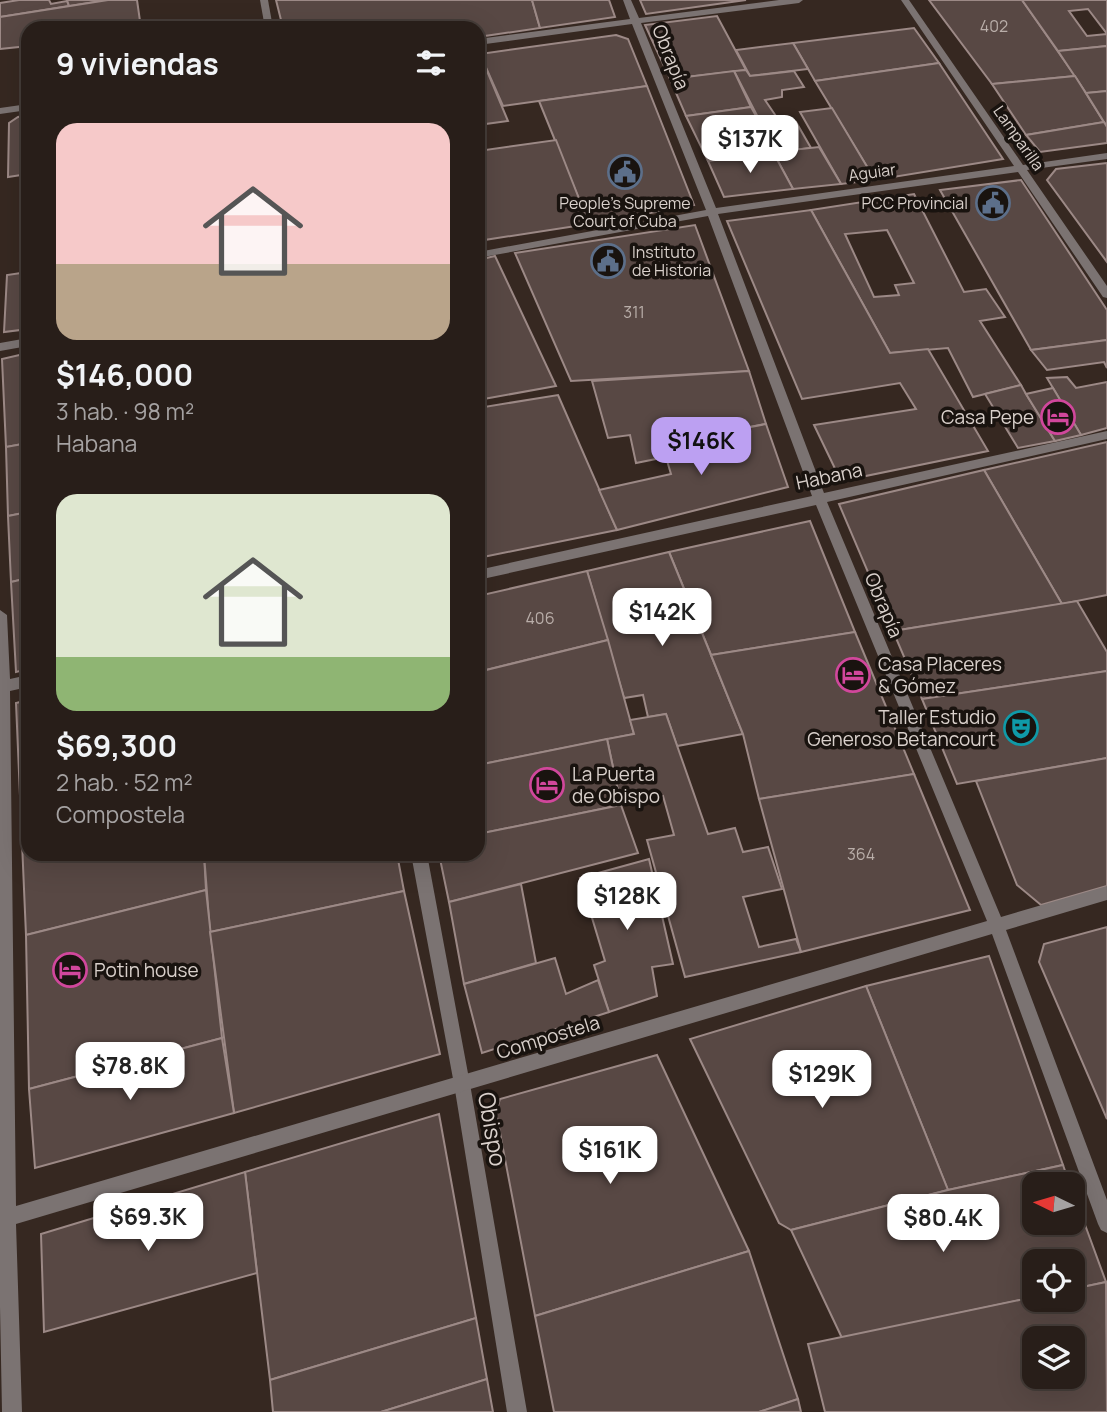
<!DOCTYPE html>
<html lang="es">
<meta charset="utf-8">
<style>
body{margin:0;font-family:Manrope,sans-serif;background:#302722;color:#f1f3f6;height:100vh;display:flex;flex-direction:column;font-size:26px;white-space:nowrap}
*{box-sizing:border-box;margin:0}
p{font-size:23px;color:#a5a2a2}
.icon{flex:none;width:38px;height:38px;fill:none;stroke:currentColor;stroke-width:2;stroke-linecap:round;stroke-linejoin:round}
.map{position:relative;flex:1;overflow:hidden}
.panel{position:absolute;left:21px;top:21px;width:464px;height:840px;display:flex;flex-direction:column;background:#281e19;border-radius:21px;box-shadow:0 7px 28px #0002,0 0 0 2px #443c38}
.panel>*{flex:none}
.needle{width:46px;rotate:275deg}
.fabs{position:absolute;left:1022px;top:1172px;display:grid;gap:14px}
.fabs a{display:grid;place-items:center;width:63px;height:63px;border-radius:14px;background:#281e19;box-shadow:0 7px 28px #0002,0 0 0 2px #443c38;font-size:35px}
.price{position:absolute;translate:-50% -60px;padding:0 16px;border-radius:14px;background:#fff;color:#222;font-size:23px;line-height:46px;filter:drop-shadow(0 2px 4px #0008)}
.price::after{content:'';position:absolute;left:50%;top:42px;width:21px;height:16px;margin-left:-10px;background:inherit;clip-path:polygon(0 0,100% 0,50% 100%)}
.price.selected{background:#bca0f2;color:#111}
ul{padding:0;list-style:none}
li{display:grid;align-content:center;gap:14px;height:371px;padding:0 35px}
li span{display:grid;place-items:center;height:217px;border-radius:21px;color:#555}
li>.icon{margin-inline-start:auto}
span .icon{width:126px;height:126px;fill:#fffc;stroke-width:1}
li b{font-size:30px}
h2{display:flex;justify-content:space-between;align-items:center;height:84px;padding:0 35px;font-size:30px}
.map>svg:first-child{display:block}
.building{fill:#584844;stroke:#9c8986;stroke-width:2;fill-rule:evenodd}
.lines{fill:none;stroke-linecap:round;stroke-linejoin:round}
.pedestrian{fill:#7b7372;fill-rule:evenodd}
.minor{fill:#7b7372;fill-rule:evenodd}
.labels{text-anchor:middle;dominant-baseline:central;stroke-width:7;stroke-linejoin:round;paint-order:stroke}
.number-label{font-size:16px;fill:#b9aea9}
.far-street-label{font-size:16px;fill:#d9d0cb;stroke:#19130f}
.far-poi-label{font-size:16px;fill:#d9d0cb;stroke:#19130f}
.street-label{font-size:19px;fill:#d9d0cb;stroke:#19130f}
.poi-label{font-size:19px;fill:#d9d0cb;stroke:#19130f;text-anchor:start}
.near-street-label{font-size:23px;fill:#d9d0cb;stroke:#19130f}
</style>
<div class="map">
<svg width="1107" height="1412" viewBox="0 0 1107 1412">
<rect width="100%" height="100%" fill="#362821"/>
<g class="building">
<polygon points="19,0 49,0 51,4 67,1 69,6 0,17 0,3"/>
<polygon points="67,0 108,0 69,6"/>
<polygon points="108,0 137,0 141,28 28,28 28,46 0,49 0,17"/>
<polygon points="276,0 532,0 540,28 478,37 478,28 283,28"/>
<polygon points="532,0 609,0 615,17 540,28"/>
<polygon points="640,0 746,0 646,14"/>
<polygon points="929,0 1022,0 1075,76 992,84"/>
<path d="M1022 0H1107V46L1058 51ZM1088 9 1107 34 1087 36 1069 11Z"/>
<polygon points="717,16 746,70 670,79 645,25"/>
<polygon points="914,28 939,63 815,81 793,43"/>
<polygon points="616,35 628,39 647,86 503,106 480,54"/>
<polygon points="793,43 808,69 750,76 736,50"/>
<polygon points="1107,46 1107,91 1086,93 1058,51"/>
<polygon points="478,54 480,54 508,121 478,125"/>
<polygon points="939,63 1003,159 875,180 815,81"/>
<polygon points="746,70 750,76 794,71 804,87 782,90 782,97 765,100 782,125 796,122 811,148 776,152 734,71"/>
<polygon points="734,71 751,107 686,116 670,79"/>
<polygon points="1075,76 1104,122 1026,135 992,84"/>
<polygon points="647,86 694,205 589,224 539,101"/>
<polygon points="1107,91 1107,127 1086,93"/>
<polygon points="751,107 776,152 708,161 686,116"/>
<polygon points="832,108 875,180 841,184 800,112"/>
<polygon points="28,115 28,174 8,177 9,123 18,117"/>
<polygon points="1104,122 1107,127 1107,143 1040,152 1026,135"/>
<polygon points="556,140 589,224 478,241 478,151"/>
<polygon points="819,147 841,184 793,189 773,152"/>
<polygon points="773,152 793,189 724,197 708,161"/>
<polygon points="1107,163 1107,262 1047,180 1056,169"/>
<polygon points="1021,180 1107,310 1107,340 1031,350 940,190"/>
<path d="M914 194 964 292 986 289 1005 317 980 321 1021 385 973 397 948 348 890 353 811 210ZM887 230 914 283 895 285 899 295 874 297 845 234Z"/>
<polygon points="811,210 890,353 928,349 988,451 841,481 814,425 916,409 900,383 802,399 727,221"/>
<polygon points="695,225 749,371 571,381 515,253"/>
<polygon points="495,256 556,386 478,400 478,260"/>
<polygon points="28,272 28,329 4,332 7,275"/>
<polygon points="1107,340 1107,368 1104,362 1047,370 1031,350"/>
<polygon points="28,353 28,443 6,447 2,359"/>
<polygon points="749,371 766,424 662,444 666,457 636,463 630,435 608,438 592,381"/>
<polygon points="1067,377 1076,388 1107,382 1107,428 1081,435 1047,378"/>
<polygon points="1021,385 1026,394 1055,441 1018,448 985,394"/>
<polygon points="1053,388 1081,435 1055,441 1026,394"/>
<polygon points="558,395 617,530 478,558 478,408"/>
<polygon points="766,424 788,487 617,530 599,490 671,474 662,444"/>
<polygon points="1107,442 1107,595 1062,604 984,470"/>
<polygon points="28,443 28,512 8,516 6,447"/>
<polygon points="984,470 1062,604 893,631 839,504"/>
<polygon points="28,512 28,578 11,582 8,516"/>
<polygon points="810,521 855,632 711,655 669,552"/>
<polygon points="669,552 711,655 743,734 677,746 666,714 648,717 643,695 624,698 587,571"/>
<polygon points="587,571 608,640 478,672 478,596"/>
<polygon points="28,578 28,669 16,672 11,582"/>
<polygon points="1077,601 1107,652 1107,671 922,699 893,631"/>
<polygon points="855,632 914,774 759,799 743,734 711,655"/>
<polygon points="608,640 634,734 478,765 478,672"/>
<polygon points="1107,671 1107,758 957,784 922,699"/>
<polygon points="28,700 28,854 204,854 206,890 26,935 16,703"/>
<polygon points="666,714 708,834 735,828 743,852 768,847 782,889 743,897 759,947 796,939 801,952 685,977 647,840 674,835 663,796 621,805 607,739 634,734 630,720"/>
<polygon points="607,739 621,805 478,834 478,765"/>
<polygon points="1107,758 1107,886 1041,905 1017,885 976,781"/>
<polygon points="914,774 970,910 801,952 759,799"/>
<polygon points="621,805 638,853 449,902 439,854 478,854 478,834"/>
<polygon points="204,854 397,854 404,891 210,932"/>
<polygon points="649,859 673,964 652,967 657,996 609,1012 594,965 605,961 580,878"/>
<polygon points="521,884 536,963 464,984 449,902"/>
<polygon points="206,890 222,1038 29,1089 26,935"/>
<polygon points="404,891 440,1054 234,1113 210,932"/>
<polygon points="1107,927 1107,1119 1039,962 1044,944"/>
<polygon points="989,956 1063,1165 948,1190 866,986"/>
<polygon points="555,958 566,994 598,980 609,1012 482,1053 464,984"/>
<polygon points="866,986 948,1190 791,1230 779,1223 690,1039"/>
<polygon points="222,1038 234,1113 35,1168 29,1089"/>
<polygon points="657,1055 749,1251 535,1316 496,1112 500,1099"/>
<polygon points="439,1114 476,1318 270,1380 245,1172"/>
<polygon points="1063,1165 1070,1185 1034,1185 1034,1223 1073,1223 1073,1192 1106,1282 1073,1289 1073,1262 1034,1262 1034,1297 842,1338 791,1230 948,1190"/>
<polygon points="245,1172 257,1273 44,1332 41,1234"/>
<polygon points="749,1251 798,1399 759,1412 554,1412 535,1316"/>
<path d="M1106 1282 1107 1412H825L808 1344 1034 1297V1300H1073V1289ZM1034 1339H1073V1377H1034Z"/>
<polygon points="476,1318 487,1379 381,1412 273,1412 270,1380"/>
<polygon points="487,1379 493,1412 381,1412"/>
<polygon points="798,1399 801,1412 759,1412"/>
</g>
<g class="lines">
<g class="pedestrian">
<polygon points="260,0 268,0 273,28 265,28"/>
<polygon points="411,854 427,854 470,1084 527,1412 507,1412 454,1084"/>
</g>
<g class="minor">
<polygon points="623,0 631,0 639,18 779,0 803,0 799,3 641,23 716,208 1014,166 901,0 909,0 1023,165 1107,153 1107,159 1027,170 1107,286 1107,298 1103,297 1018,172 718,214 824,493 1107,431 1107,439 827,502 1001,917 1107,886 1107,900 1006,930 1107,1200 1107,1233 1101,1230 1098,1224 992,934 16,1224 22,1412 2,1412 0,1307 0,610 7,615 10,679 28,675 28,687 10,691 16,1206 987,921 816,505 478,580 478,570 812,496 708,216 478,258 478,252 706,210 632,24 478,45 478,39 630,19"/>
<polygon points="28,104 28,110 0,114 0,108"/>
<polygon points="28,338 28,346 0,351 0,343"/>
</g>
</g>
<defs>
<g id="civic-ring" transform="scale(1.75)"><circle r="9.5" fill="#19130f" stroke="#5c6f8a" stroke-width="1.5"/><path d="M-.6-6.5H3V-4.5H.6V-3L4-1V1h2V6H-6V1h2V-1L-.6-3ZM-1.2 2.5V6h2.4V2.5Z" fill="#5c6f8a"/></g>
<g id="hotel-ring" transform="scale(1.75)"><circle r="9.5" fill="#19130f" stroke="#d1479c" stroke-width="1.5"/><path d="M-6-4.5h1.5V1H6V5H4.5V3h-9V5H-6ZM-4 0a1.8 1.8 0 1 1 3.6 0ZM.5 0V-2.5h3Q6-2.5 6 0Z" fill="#d1479c"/></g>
<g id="theatre-ring" transform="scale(1.75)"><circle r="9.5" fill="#19130f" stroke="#0f9aa8" stroke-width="1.5"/><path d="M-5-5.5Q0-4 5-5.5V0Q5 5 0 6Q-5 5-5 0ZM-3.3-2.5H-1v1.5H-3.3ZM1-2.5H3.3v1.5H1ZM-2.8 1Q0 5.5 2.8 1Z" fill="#0f9aa8"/></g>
</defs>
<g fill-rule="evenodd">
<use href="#civic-ring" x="625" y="172"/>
<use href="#civic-ring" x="993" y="203"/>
<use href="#civic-ring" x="608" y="261"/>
<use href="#hotel-ring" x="1058" y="417"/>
<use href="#hotel-ring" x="853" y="675"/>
<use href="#theatre-ring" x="1021" y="728"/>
<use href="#hotel-ring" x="547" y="785"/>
<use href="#hotel-ring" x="70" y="970"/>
</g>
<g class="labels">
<g class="number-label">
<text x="994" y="26">402</text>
<text x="634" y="312">311</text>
<text x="540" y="618">406</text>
<text x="861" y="854">364</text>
</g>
<g class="far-street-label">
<text transform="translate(1019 138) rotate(55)">Lamparilla</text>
<text transform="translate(872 172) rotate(-8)">Aguiar</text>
</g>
<g class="far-poi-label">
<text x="625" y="203">People's Supreme<tspan x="625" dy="18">Court of Cuba</tspan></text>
<text x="968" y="203" text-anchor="end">PCC Provincial</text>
<text x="632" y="252" text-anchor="start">Instituto<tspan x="632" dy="18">de Historia</tspan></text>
</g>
<g class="street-label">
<text transform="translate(671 57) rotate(68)">Obrapía</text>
<text transform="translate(829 476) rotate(-12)">Habana</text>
<text transform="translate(884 605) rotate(67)">Obrapía</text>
<text transform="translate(548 1037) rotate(-17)">Compostela</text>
</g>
<g class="poi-label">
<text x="1034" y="417" text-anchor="end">Casa Pepe</text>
<text x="878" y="664">Casa Placeres<tspan x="878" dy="22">&amp; Gómez</tspan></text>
<text x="996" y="717" text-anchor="end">Taller Estudio<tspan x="996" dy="22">Generoso Betancourt</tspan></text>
<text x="572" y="774">La Puerta<tspan x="572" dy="22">de Obispo</tspan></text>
<text x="94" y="970">Potin house</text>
</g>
<g class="near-street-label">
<text transform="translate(493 1129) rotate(80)">Obispo</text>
</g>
</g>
</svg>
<div class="fabs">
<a><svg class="needle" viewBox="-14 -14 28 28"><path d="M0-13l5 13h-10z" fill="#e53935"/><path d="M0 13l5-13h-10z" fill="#a5a2a2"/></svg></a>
<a><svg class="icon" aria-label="locate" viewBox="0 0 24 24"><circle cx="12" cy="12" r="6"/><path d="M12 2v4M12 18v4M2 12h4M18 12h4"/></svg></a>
<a><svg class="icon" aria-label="layers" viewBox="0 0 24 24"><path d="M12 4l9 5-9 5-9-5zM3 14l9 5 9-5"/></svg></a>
</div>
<b class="price" style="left:750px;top:175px">$137K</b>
<b class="price selected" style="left:701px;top:477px">$146K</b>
<b class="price" style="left:662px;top:648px">$142K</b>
<b class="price" style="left:627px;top:932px">$128K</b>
<b class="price" style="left:130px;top:1102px">$78.8K</b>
<b class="price" style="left:822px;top:1110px">$129K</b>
<b class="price" style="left:610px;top:1186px">$161K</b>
<b class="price" style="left:148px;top:1253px">$69.3K</b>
<b class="price" style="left:943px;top:1254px">$80.4K</b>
<section class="panel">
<h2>9 viviendas<svg class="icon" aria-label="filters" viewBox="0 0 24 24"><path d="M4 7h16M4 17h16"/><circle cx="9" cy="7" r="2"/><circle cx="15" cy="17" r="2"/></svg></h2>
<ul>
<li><span style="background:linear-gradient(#f6c9c9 65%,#b9a48a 0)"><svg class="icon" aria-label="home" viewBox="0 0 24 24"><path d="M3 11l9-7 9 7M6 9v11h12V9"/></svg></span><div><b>$146,000</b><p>3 hab. · 98 m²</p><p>Habana</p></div></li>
<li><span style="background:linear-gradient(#dfe7d0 75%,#8fb573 0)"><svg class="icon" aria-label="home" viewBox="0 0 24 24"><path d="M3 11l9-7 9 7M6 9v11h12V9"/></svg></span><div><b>$69,300</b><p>2 hab. · 52 m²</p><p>Compostela</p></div></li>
</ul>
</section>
</div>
